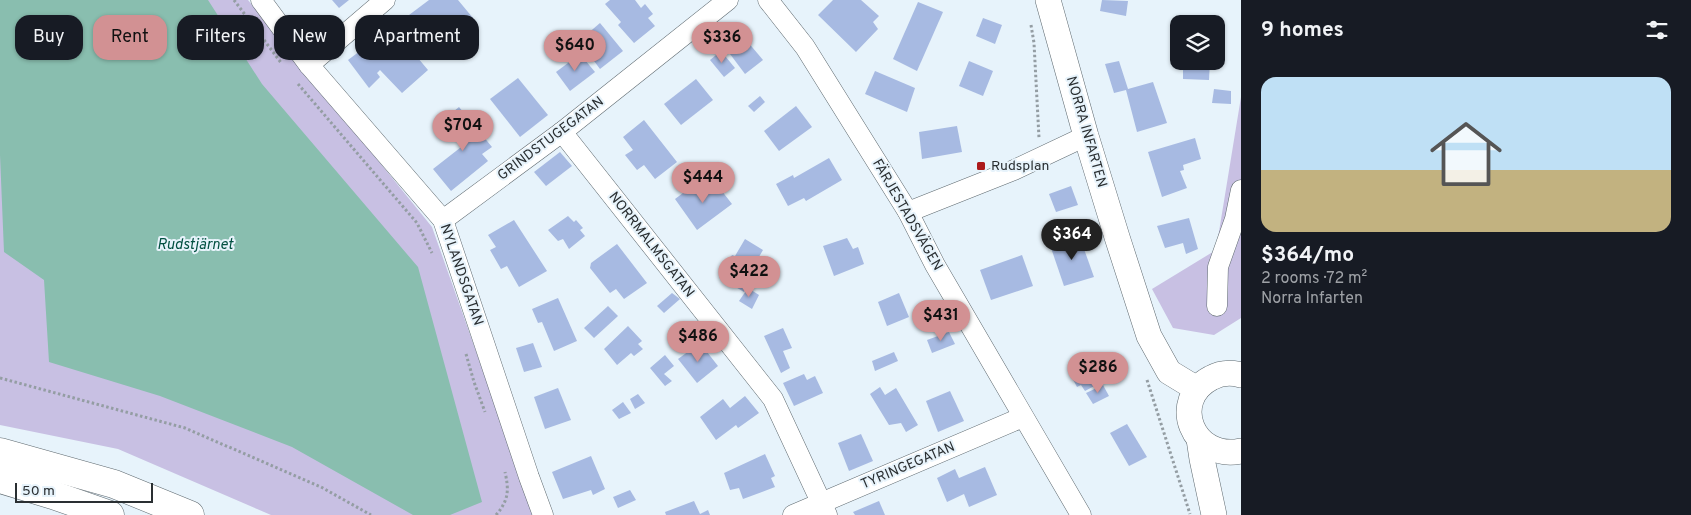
<!DOCTYPE html>
<meta charset="utf-8">
<style>
body{margin:0;font-family:Overpass,sans-serif;background:#242831;color:#f1f3f6;height:100vh;display:flex;flex-direction:column;font-size:19px;white-space:nowrap}
*{box-sizing:border-box;margin:0}
p{font-size:16px;color:#9ea1a6}
.icon{flex:none;width:28px;height:28px;fill:none;stroke:currentColor;stroke-width:2;stroke-linecap:round;stroke-linejoin:round}
.map{position:relative;flex:1;overflow:hidden}
.details{display:flex;flex-direction:column;background:#171b24;width:450px}
.details>*{flex:none}
.hud{position:absolute;left:15px;top:15px;width:475px;height:45px;display:flex;gap:10px}
.controls{position:absolute;left:1170px;top:15px;display:grid;gap:10px}
.controls a{display:grid;place-items:center;width:55px;height:55px;border-radius:10px;background:#171b24;box-shadow:0 1px 4px #0004;font-size:25px}
.scale{position:absolute;left:15px;bottom:12px;width:138px;box-sizing:border-box;padding-left:5px;border:2px solid #2a2f32;border-top:0;font-size:14px;line-height:18px;white-space:nowrap;color:#2a2f32;-webkit-text-stroke:4px #e7f3fb;paint-order:stroke}
.price{position:absolute;translate:-50% -42px;padding:0 11px;border-radius:18px;background:#d29193;color:#111;font-size:16px;line-height:32px;filter:drop-shadow(0 1px 2px #0008)}
.price::after{content:'';position:absolute;left:50%;top:30px;width:15px;height:11px;margin-left:-8px;background:inherit;clip-path:polygon(0 0,100% 0,50% 100%)}
.price.on{background:#222;color:#fff}
ul{padding:0;list-style:none}
li{display:grid;align-content:center;gap:10px;height:265px;padding:0 20px}
li span{display:grid;place-items:center;height:155px;border-radius:15px;color:#555}
li>.icon{margin-inline-start:auto}
span .icon{width:90px;height:90px;fill:#fffc;stroke-width:1}
li b{font-size:21px}
h2{display:flex;justify-content:space-between;align-items:center;height:60px;padding:0 20px;font-size:21px}
.tag{padding:0 18px;border-radius:15px;background:#171b24;box-shadow:0 1px 4px #0004;font-size:18px;line-height:45px}
.tag.on{background:#d29193;color:#111}
main{display:flex;flex:1;min-height:0}
.map>svg:first-child{display:block}
.green{fill:#c8c0e3}
.water{fill:#89beaf}
.building{fill:#a7bae2}
.lines{fill:none;stroke-linecap:round;stroke-linejoin:round}
.minor-casing{stroke:#5f6a70;stroke-width:21}
.tertiary-casing{stroke:#5f6a70;stroke-width:26}
.motorway-casing{stroke:#5f6a70;stroke-width:29}
.path{stroke:#949da3;stroke-width:3;stroke-dasharray:2.5 2.5;stroke-linecap:butt}
.minor{stroke:#fff;stroke-width:20}
.tertiary{stroke:#fff;stroke-width:25}
.motorway{stroke:#fff;stroke-width:28}
.poi-dot{fill:#ac191b;stroke:#e7f3fb;stroke-width:2}
.labels{text-anchor:middle;dominant-baseline:central;stroke-width:4;stroke-linejoin:round;paint-order:stroke}
.street-label{font-size:14px;fill:#2a2f32;stroke:#e7f3fb}
.poi-label{font-size:14px;fill:#2a2f32;stroke:#e7f3fb;text-anchor:start}
.water-label{font-size:15px;font-style:italic;fill:#025041;stroke:#e7f3fb}
</style>
<main>
<div class="map">
<svg width="1241" height="515" viewBox="0 0 1241 515">
<rect width="100%" height="100%" fill="#e7f3fb"/>
<g class="green">
<polygon points="0,0 248,0 432,227 534,515 271,515 118,449 0,425"/>
<polygon points="1241,97 1241,318 1214,335 1173,328 1152,289 1216,250"/>
</g>
<polygon class="water" points="0,0 208,0 262,84 418,267 482,502 450,515 413,515 292,447 160,396 49,362 44,280 4,252 0,155"/>
<g class="building">
<polygon points="332,0 349,0 339,8"/>
<polygon points="429,0 458,0 473,18 453,30 442,17 423,32 409,15"/>
<polygon points="610,0 635,0 641,8 645,4 653,14 648,18 655,26 634,43 618,25 621,22 605,4"/>
<polygon points="833,0 861,0 879,16 873,22 878,29 856,52 818,15"/>
<polygon points="1102,0 1128,1 1126,16 1100,11"/>
<polygon points="918,2 943,12 917,71 893,59"/>
<polygon points="983,18 1002,25 995,44 976,36"/>
<polygon points="600,23 623,51 600,69 579,41"/>
<polygon points="397,33 428,70 402,93 380,70 377,73 380,77 369,88 348,60 376,39 382,45"/>
<polygon points="747,41 763,60 745,74 730,54"/>
<polygon points="721,51 735,68 724,77 710,60"/>
<polygon points="580,54 595,72 570,91 556,72"/>
<polygon points="969,61 993,71 983,96 959,86"/>
<polygon points="1119,61 1128,89 1153,82 1167,123 1137,132 1126,90 1114,93 1105,64"/>
<polygon points="1183,61 1210,61 1209,80 1183,79"/>
<polygon points="875,71 915,88 907,112 865,94"/>
<polygon points="518,78 548,115 520,137 490,99"/>
<polygon points="696,79 713,100 681,125 664,104"/>
<polygon points="1214,89 1231,91 1231,104 1212,103"/>
<polygon points="760,96 765,102 754,112 748,106"/>
<polygon points="796,106 812,127 779,151 764,131"/>
<polygon points="459,107 492,147 482,154 488,161 451,191 433,169 465,144 444,119"/>
<polygon points="644,120 677,162 655,179 644,165 637,170 625,155 633,150 623,137"/>
<polygon points="957,126 962,152 922,159 919,132"/>
<polygon points="1195,138 1201,159 1183,165 1184,170 1180,171 1187,188 1162,197 1148,152"/>
<polygon points="560,152 572,166 546,186 534,172"/>
<polygon points="829,158 842,180 806,201 804,198 788,206 776,184 793,175 794,178"/>
<polygon points="714,181 732,204 697,230 675,199 691,187 697,194"/>
<polygon points="1071,186 1078,205 1056,212 1049,194"/>
<polygon points="568,216 574,222 576,220 583,228 580,230 585,236 569,249 563,239 558,241 548,230"/>
<polygon points="1189,218 1198,249 1186,254 1183,243 1165,248 1157,226"/>
<polygon points="514,220 547,271 519,287 507,266 501,269 490,250 496,247 488,235"/>
<polygon points="1079,235 1094,277 1064,286 1050,245"/>
<polygon points="847,238 853,249 858,247 864,264 834,276 823,246"/>
<polygon points="745,239 763,250 753,267 757,270 744,292 719,277 732,255 735,256"/>
<polygon points="617,244 647,283 624,299 616,289 610,293 590,268 591,263"/>
<polygon points="1022,255 1033,286 991,300 980,270"/>
<polygon points="748,288 759,295 752,309 739,301"/>
<polygon points="672,293 680,299 664,313 657,306"/>
<polygon points="899,293 909,317 887,326 878,302"/>
<polygon points="558,298 577,341 554,351 542,322 538,323 532,309"/>
<polygon points="608,306 618,316 594,338 584,328"/>
<polygon points="628,326 642,341 638,344 643,349 634,356 631,353 617,365 604,349"/>
<polygon points="783,328 792,348 783,351 790,368 781,373 764,336"/>
<polygon points="949,332 955,344 932,353 927,340"/>
<polygon points="533,343 542,367 524,372 516,348"/>
<polygon points="700,343 718,366 697,383 678,359"/>
<polygon points="894,352 898,361 875,371 872,361"/>
<polygon points="1086,353 1093,366 1101,361 1111,377 1085,391 1081,385 1077,387 1068,370 1072,368 1069,362"/>
<polygon points="665,355 674,366 664,374 672,381 665,386 650,368"/>
<polygon points="804,374 807,380 815,376 823,393 794,406 783,383"/>
<polygon points="1103,385 1109,396 1093,404 1086,393"/>
<polygon points="880,387 885,395 896,388 918,425 906,432 901,423 889,425 870,394"/>
<polygon points="558,388 571,420 545,429 534,397"/>
<polygon points="950,391 964,421 938,432 926,401"/>
<polygon points="638,394 645,403 635,409 630,399"/>
<polygon points="745,396 759,413 738,428 736,425 716,440 700,417 723,399 730,408"/>
<polygon points="623,402 631,413 619,419 612,410"/>
<polygon points="1127,424 1147,457 1129,466 1110,433"/>
<polygon points="861,434 873,461 849,471 838,443"/>
<polygon points="765,454 775,476 771,478 775,487 743,499 739,488 730,490 724,473"/>
<polygon points="591,456 605,489 593,495 591,490 563,499 552,472"/>
<polygon points="985,467 997,495 969,507 964,494 947,502 937,478 955,469 959,478"/>
<polygon points="630,490 636,500 618,508 613,497"/>
<polygon points="694,501 700,514 708,510 710,515 666,515 665,512"/>
<polygon points="879,501 885,515 855,515 853,512"/>
</g>
<g class="lines">
<g class="minor-casing">
<g id="minor">
<polyline points="261,0 309,65 443,220 529,477 543,515"/>
<polyline points="768,0 805,47 908,212 935,265 1081,515"/>
<polyline points="309,65 385,0"/>
<polyline points="562,132 773,399 827,515"/>
<polyline points="908,212 1014,170 1086,136"/>
<polyline points="443,220 562,132 728,0"/>
<polyline points="1217,306 1218,267 1235,219 1241,190"/>
<polyline points="793,515 1023,417"/>
</g>
</g>
<g class="tertiary-casing">
<g id="tertiary">
<polyline points="1048,0 1086,136 1117,237 1149,336 1169,372 1197,389"/>
<path d="M1241 375C1231 372 1220 373 1211 378 1169 400 1192 461 1241 451"/>
<polyline points="1199,439 1202,459 1214,515"/>
</g>
</g>
<g class="motorway-casing">
<g id="motorway">
<polyline points="0,452 114,484 190,515"/>
<polyline points="0,479 53,495 110,515"/>
</g>
</g>
<g class="path">
<polyline points="234,0 282,64"/>
<polyline points="1031,25 1034,43 1039,138"/>
<polyline points="298,84 417,223 432,253"/>
<polyline points="466,354 474,382 485,412"/>
<polyline points="0,378 185,428 321,487 371,515"/>
<polyline points="1147,380 1190,514"/>
<path d="M496 515C509 500 509 490 505 472"/>
</g>
<use href="#minor" class="minor"/>
<use href="#tertiary" class="tertiary"/>
<use href="#motorway" class="motorway"/>
</g>
<rect class="poi-dot" x="976" y="161" width="10" height="10" rx="2.5"/>
<g class="labels">
<g class="street-label">
<text transform="translate(1086 132) rotate(74)">NORRA INFARTEN</text>
<text transform="translate(551 139) rotate(-37)">GRINDSTUGEGATAN</text>
<text transform="translate(907 215) rotate(60)">FÄRJESTADSVÄGEN</text>
<text transform="translate(651 245) rotate(52)">NORRMALMSGATAN</text>
<text transform="translate(461 275) rotate(71)">NYLANDSGATAN</text>
<text transform="translate(908 466) rotate(-23)">TYRINGEGATAN</text>
</g>
<g class="poi-label">
<text x="991" y="166">Rudsplan</text>
</g>
<g class="water-label">
<text x="195" y="245">Rudstjärnet</text>
</g>
</g>
</svg>
<div class="controls">
<a><svg class="icon" aria-label="layers" viewBox="0 0 24 24"><path d="M12 4l9 5-9 5-9-5zM3 14l9 5 9-5"/></svg></a>
</div>
<div class="scale">50 m</div>
<b class="price" style="left:722px;top:64px">$336</b>
<b class="price" style="left:575px;top:72px">$640</b>
<b class="price" style="left:463px;top:152px">$704</b>
<b class="price" style="left:703px;top:204px">$444</b>
<b class="price on" style="left:1072px;top:261px">$364</b>
<b class="price" style="left:749px;top:298px">$422</b>
<b class="price" style="left:941px;top:342px">$431</b>
<b class="price" style="left:698px;top:363px">$486</b>
<b class="price" style="left:1098px;top:394px">$286</b>
<div class="hud">
<a class="tag">Buy</a>
<a class="tag on">Rent</a>
<a class="tag">Filters</a>
<a class="tag">New</a>
<a class="tag">Apartment</a>
</div>
</div>
<section class="details">
<h2>9 homes<svg class="icon" aria-label="filters" viewBox="0 0 24 24"><path d="M4 7h16M4 17h16"/><circle cx="9" cy="7" r="2"/><circle cx="15" cy="17" r="2"/></svg></h2>
<ul>
<li><span style="background:linear-gradient(#bfe0f5 60%,#c2b280 0)"><svg class="icon" aria-label="home" viewBox="0 0 24 24"><path d="M3 11l9-7 9 7M6 9v11h12V9"/></svg></span><div><b>$364/mo</b><p>2 rooms · 72 m²</p><p>Norra Infarten</p></div></li>
</ul>
</section>
</main>
